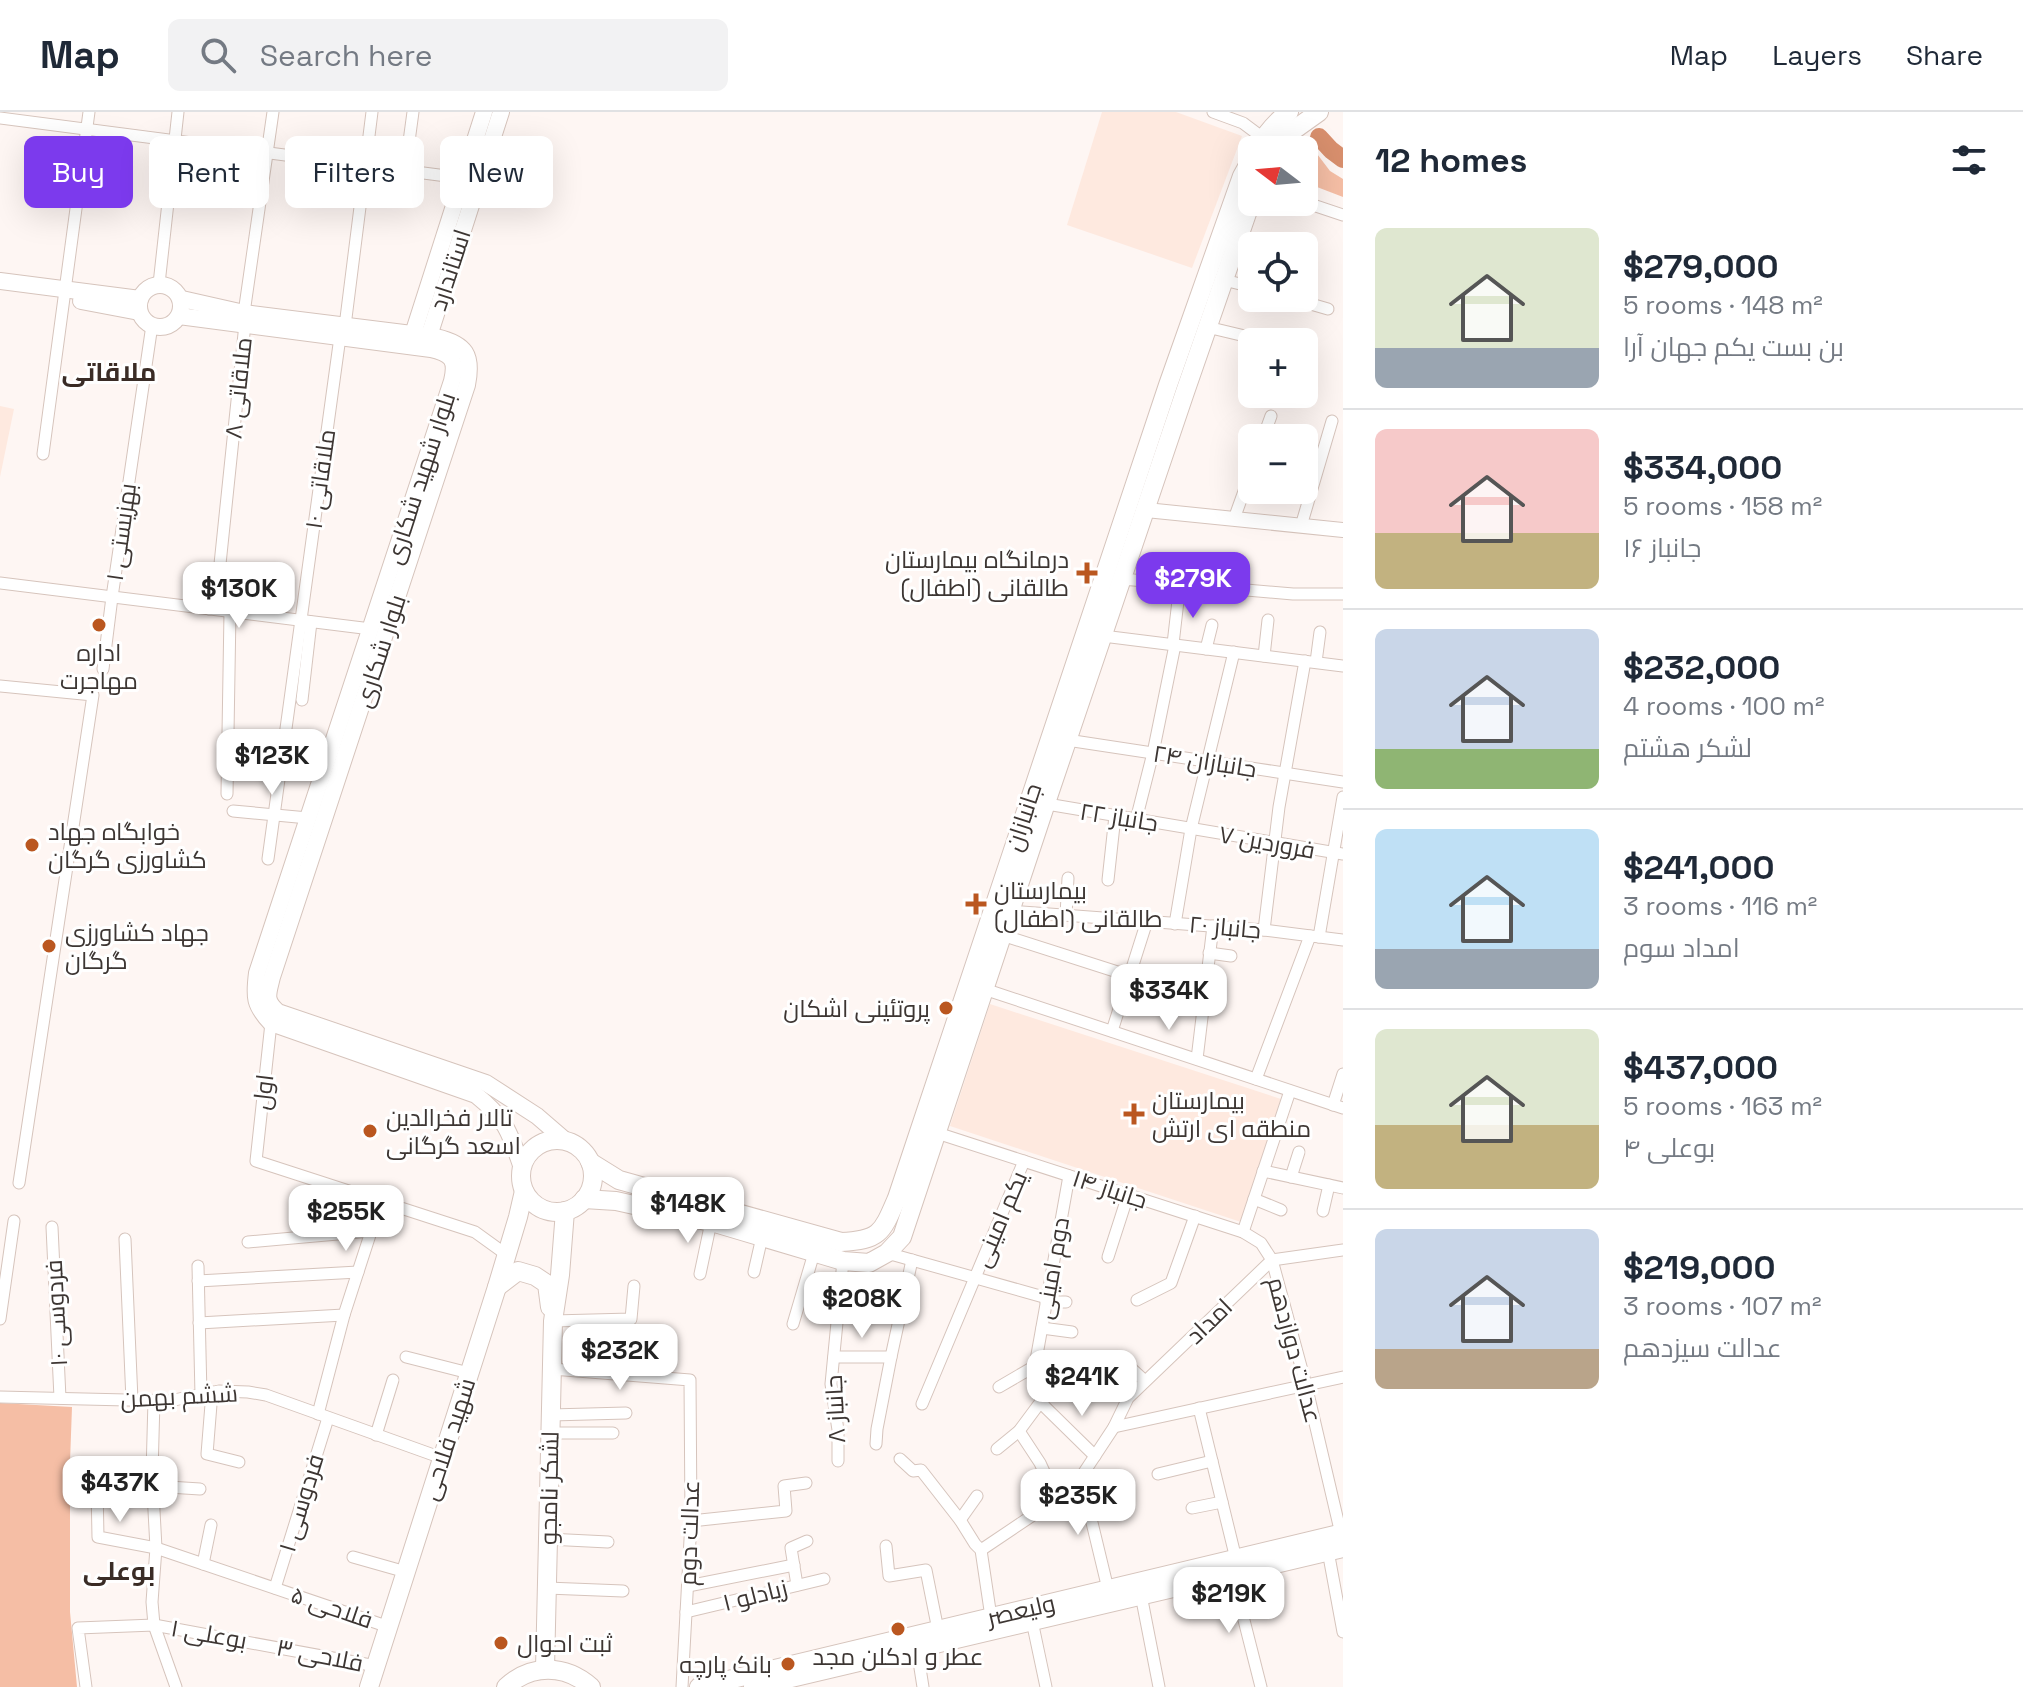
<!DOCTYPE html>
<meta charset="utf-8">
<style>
body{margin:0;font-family:"Space Grotesk",Cairo,sans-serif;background:#f2f2f3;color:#1f2937;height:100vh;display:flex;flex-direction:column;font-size:30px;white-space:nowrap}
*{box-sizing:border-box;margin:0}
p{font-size:26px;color:#747a83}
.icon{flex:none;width:44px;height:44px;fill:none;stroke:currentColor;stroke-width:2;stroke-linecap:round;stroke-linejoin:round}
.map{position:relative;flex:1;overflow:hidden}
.details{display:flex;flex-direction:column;background:#fff;width:680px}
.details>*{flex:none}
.top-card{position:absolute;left:24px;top:24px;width:760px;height:72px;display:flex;gap:16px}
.needle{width:52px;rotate:286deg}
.tools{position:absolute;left:1238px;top:24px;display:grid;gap:16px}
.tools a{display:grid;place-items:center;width:80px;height:80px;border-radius:12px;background:#fff;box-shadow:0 8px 32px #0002;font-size:40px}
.price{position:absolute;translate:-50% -68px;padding:0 18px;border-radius:16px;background:#fff;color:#222;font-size:26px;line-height:52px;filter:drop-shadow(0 2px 4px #0008)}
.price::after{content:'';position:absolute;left:50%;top:48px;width:24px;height:18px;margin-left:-12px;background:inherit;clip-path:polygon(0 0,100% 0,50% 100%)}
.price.current{background:#7c3aed;color:#fff}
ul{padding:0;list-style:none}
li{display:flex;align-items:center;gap:24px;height:200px;padding:0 32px}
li+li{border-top:2px solid #e0e1e3}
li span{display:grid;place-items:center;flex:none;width:224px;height:160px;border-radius:12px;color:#555}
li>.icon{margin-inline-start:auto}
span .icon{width:96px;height:96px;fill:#fffc;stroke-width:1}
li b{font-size:34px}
h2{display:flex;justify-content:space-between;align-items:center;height:96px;padding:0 32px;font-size:34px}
.chip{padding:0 28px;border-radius:12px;background:#fff;box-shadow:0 8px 32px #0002;font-size:28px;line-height:72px}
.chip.current{background:#7c3aed;color:#fff}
header{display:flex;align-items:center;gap:48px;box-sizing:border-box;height:112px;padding:0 40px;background:#fff;border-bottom:2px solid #e0e1e3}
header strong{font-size:38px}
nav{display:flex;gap:44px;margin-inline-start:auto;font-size:28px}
.search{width:560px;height:72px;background:#f2f2f3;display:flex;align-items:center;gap:20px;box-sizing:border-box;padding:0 28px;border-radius:12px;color:#747a83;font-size:30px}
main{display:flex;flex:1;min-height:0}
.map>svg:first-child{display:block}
.built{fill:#fee9df}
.green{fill:#f5bea5}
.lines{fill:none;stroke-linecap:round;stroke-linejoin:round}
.river{stroke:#d88f6d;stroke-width:18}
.minor-casing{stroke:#d6c4bc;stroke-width:13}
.tertiary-casing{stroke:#d6c4bc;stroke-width:16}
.secondary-casing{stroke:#d6c4bc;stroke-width:18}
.primary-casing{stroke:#d6c4bc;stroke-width:20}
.minor{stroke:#fff;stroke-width:11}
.tertiary{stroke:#fff;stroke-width:14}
.secondary{stroke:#fff;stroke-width:16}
.primary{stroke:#fff;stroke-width:18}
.poi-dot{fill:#ba5720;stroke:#fff;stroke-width:3}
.labels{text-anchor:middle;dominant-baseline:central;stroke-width:6;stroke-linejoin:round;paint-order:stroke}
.street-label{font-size:24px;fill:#3d3633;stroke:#fff}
.poi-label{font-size:24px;fill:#3d3633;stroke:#fff;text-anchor:start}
.neighbourhood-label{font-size:26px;font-weight:bold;fill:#3a2c26;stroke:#fff}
</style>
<header>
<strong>Map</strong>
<div class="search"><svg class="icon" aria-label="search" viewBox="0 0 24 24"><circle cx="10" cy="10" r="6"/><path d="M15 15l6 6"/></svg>Search here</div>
<nav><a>Map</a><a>Layers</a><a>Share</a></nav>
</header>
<main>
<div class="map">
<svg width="1343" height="1575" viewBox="0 0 1343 1575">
<rect width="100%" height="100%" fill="#fef6f3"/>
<g class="built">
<polygon points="1102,0 1176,0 1242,24 1192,156 1067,113"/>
<polygon points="0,294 14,297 0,365"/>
<polygon points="990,892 1281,987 1241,1110 950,1014"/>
</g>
<g class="green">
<polygon points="1308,30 1330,59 1343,67 1343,85 1304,70 1303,38"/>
<polygon points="0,1291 72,1295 70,1350 70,1500 77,1575 0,1575"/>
</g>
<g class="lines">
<polyline class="river" points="1319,25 1331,38 1343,47"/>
<g class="minor-casing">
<g id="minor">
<polyline points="1213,0 1243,11 1263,26"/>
<polyline points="0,6 462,66"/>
<polyline points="405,59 413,0"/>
<polyline points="1304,90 1343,103"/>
<polyline points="1224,168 1252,175"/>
<polyline points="159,172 178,0"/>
<polyline points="1290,186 1328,197"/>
<polyline points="244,201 273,0"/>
<polyline points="345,214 372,0"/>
<polyline points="1207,215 1270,230"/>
<polyline points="1263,326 1271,304"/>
<polyline points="43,342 89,0"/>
<polyline points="1234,407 1252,357"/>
<polyline points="1301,414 1332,309"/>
<polyline points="1122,467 1293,482 1343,482"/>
<polyline points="0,471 371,517"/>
<polyline points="209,497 214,465 220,452 245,212"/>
<polyline points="1103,524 1343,554"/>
<polyline points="1173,532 1179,480"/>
<polyline points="1206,537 1212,513"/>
<polyline points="1264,544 1268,508"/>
<polyline points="1316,550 1320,520"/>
<polyline points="103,557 112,485 152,213"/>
<polyline points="0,574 93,583 19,1071"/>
<polyline points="302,588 311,510"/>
<polyline points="1067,628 1343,670"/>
<polyline points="227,682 230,500"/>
<polyline points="1041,691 1343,742"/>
<polyline points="233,699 308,706"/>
<polyline points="1136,708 1153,641 1175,533"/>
<polyline points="268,747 340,225"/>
<polyline points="1108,768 1115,704"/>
<polyline points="1010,799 1264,818 1343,828"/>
<polyline points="1066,803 1068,766"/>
<polyline points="1175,812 1191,717 1234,540"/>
<polyline points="1264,818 1279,695 1305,549"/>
<polyline points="1002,823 1130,864"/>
<polyline points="1319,825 1343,685"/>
<polyline points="1209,841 1231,844"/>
<polyline points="984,877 1343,996"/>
<polyline points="271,911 256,1049 475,1120 507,1143"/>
<polyline points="1112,919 1147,809"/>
<polyline points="1197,947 1213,814"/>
<polyline points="1256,967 1310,824"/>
<polyline points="1333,993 1343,962"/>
<polyline points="937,1021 1243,1120 1261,1131 1272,1148 1306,1273 1341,1422"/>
<polyline points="1263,1059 1343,1076"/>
<polyline points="1069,1064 1033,1265 1044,1294 1095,1344"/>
<polyline points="1291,1065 1299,1040"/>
<polyline points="1254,1087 1281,1098"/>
<polyline points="1323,1099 1329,1073"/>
<polyline points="52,1115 60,1286"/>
<polyline points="1243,1120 1290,979"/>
<polyline points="125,1127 132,1288"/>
<polyline points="248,1130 371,1119"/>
<polyline points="887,1141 1047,1186"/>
<polyline points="1108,1145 1128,1083"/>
<polyline points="1272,1148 1343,1138"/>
<polyline points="198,1154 201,1283"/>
<polyline points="754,1160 762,1125"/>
<polyline points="700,1162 711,1110"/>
<polyline points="198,1169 358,1160"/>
<polyline points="1137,1188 1171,1171 1195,1104"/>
<polyline points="1046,1190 1066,1190"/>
<polyline points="0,1207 14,1109"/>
<polyline points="553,1209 631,1207 634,1174"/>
<polyline points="199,1211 344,1203"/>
<polyline points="793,1212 814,1141"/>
<polyline points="1042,1216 1072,1220"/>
<polyline points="406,1245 469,1261"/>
<polyline points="834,1245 891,1245"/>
<polyline points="552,1257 690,1268 691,1409 682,1575"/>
<polyline points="999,1275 1035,1254 1089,1258 1120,1246 1145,1269"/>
<polyline points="212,1280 207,1342 239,1350"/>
<polyline points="0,1285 169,1289 219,1279 248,1280 266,1283 442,1346"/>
<polyline points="154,1288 152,1361 156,1436 152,1490 154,1513 176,1575"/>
<polyline points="922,1292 1024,1049"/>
<polyline points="1199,1296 1236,1447"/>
<polyline points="318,1302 344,1203 381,1089"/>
<polyline points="551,1303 626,1301"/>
<polyline points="1114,1315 1343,1265"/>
<polyline points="1019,1319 1040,1351 1051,1375 1045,1394"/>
<polyline points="550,1321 613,1321"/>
<polyline points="376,1323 393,1268"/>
<polyline points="876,1332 877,1317 891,1245 912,1148"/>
<polyline points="997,1337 1019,1319 1042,1288"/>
<polyline points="900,1347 913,1359 921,1358 960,1408 975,1432 981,1438 991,1505"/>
<polyline points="838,1349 838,1318 831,1272 843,1149"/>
<polyline points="1158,1362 1212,1349"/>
<polyline points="1081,1365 1108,1477"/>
<polyline points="153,1374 200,1377"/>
<polyline points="97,1375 98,1425 156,1436 389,1515"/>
<polyline points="1192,1396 1222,1390"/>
<polyline points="960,1408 977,1384"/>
<polyline points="691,1409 786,1399 784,1374 806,1371"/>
<polyline points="548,1427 608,1430"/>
<polyline points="886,1434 889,1464 926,1458 938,1518"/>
<polyline points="981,1438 1045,1395 1081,1365 1114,1315 1128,1286 1272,1148"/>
<polyline points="1328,1439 1343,1520"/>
<polyline points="353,1445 406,1460"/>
<polyline points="203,1452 211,1413"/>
<polyline points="1232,1461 1261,1575"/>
<polyline points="797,1473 791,1436 807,1429"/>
<polyline points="688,1474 794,1453"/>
<polyline points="275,1476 328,1306"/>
<polyline points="547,1476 623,1479"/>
<polyline points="1141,1483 1159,1575"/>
<polyline points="686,1500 824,1467"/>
<polyline points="1032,1509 1046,1575"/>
<polyline points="917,1537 923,1575"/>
<polyline points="86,1575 78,1516 154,1513 376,1554"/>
</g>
</g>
<g class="tertiary-casing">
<polyline id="tertiary" points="1146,398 1343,418"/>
</g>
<g class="secondary-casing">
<g id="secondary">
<polyline points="0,169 140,187"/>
<circle cx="160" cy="194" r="21"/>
<path d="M182 187 244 201 436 225C466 232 473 243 467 273L272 865C268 882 264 888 278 900L486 971 537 1004 566 1029"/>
<polyline points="81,189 139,200"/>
<path d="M179 204 431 237C452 242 457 248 452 269L257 861C254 885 254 893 271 911L476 983C506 1007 510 1021 522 1056"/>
<polyline points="413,222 484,0"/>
<polyline points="429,224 501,0"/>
</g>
</g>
<g class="primary-casing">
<g id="primary">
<path d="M1256 38C1265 23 1275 10 1289 0"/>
<polyline points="1274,38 1291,20 1319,0"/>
<circle cx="557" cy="1064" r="36"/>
<path d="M590 1050 619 1068 841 1130C880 1128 882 1121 897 1086L1168 273 1242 64 1252 46"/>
<polyline points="584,1087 616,1089 715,1111 843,1149 869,1151 887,1141 902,1125 1049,682 1185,280 1252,87"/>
<polyline points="497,1175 518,1159 535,1164 547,1172 550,1195"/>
<polyline points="545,1557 553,1209 560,1163 565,1099"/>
<polyline points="369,1575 497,1175 518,1105 524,1079"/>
<path d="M506 1575C531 1552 565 1552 591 1575"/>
<polyline points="699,1575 1343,1421"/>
<polyline points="753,1575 1343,1436"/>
</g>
</g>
<use href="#minor" class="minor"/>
<use href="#tertiary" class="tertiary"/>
<use href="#secondary" class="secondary"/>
<use href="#primary" class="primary"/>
</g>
<g class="poi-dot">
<path d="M1083 449h8v8h8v8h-8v8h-8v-8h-8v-8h8z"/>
<circle cx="99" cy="513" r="8"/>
<circle cx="32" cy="733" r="8"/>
<path d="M972 780h8v8h8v8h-8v8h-8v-8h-8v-8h8z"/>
<circle cx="49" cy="834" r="8"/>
<circle cx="946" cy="896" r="8"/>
<path d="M1130 990h8v8h8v8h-8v8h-8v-8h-8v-8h8z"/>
<circle cx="370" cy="1019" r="8"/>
<circle cx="898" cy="1517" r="8"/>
<circle cx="501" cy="1531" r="8"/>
<circle cx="788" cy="1552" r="8"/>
</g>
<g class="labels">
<g class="street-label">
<text transform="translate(450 158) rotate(-72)">استاندارد</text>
<text transform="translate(238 276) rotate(-84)">ملاقاتی ۸</text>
<text transform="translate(420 366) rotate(-72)">بلوار شهید شکاری</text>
<text transform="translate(320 367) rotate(-82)">۱۰ ملاقاتی</text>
<text transform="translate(121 420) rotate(-82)">بهزیستی ۱</text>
<text transform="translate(380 539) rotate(-72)">بلوار شکاری</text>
<text transform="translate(1205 649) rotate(9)">جانبازان ۲۴</text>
<text transform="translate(1023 705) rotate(-72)">جانبازان</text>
<text transform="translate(1119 705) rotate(9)">۲۲ جانباز</text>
<text transform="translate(1267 730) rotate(10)">فروردین ۷</text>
<text transform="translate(1225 815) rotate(5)">۲۰ جانباز</text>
<text transform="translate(263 980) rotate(-83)">اول</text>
<text transform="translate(1110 1077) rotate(18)">جانباز ۱۴</text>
<text transform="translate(1000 1107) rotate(-67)">یکم امینی</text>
<text transform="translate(1052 1156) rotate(-80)">دوم امینی</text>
<text transform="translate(56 1201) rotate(-93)">۱۰ فردوسی</text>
<text transform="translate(1209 1209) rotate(-44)">امداد</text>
<text transform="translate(1295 1238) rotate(75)">عدالت دوازدهم</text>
<text transform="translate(179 1284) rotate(-3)">ششم بهمن</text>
<text transform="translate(835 1297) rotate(-93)">جانباز ۸</text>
<text transform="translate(448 1327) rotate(-72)">شهید فلاحی</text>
<text transform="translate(549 1376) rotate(-89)">لشکر نامجو</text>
<text transform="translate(301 1391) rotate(-73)">۱ فردوسی</text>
<text transform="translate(689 1421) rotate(-88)">عدالت دوم</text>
<text transform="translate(755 1483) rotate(-14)">زیادلو ۱</text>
<text transform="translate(332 1495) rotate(19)">۵ فلاحی</text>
<text transform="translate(1021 1498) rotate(-13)">ولیعصر</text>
<text transform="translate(209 1522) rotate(10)">۱ بوعلی</text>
<text transform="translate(320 1543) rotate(11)">۳ فلاحی</text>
</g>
<g class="poi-label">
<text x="1069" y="447" text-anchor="end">درمانگاه بیمارستان<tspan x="1069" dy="28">طالقانی (اطفال)</tspan></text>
<text x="99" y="540" text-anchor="middle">اداره<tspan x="99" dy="28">مهاجرت</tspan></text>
<text x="48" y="719">خوابگاه جهاد<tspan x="48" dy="28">کشاورزی گرگان</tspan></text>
<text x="994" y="778">بیمارستان<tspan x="994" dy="28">طالقانی (اطفال)</tspan></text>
<text x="65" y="820">جهاد کشاورزی<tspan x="65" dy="28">گرگان</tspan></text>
<text x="930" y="896" text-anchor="end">پروتئینی اشکان</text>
<text x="1152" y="988">بیمارستان<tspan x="1152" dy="28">منطقه ای ارتش</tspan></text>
<text x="386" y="1005">تالار فخرالدین<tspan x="386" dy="28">اسعد گرگانی</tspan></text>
<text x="517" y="1531">ثبت احوال</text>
<text x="898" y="1544" text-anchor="middle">عطر و ادکلن مجد</text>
<text x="772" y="1552" text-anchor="end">بانک پارچه</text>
</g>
<g class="neighbourhood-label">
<text x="109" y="260">ملاقاتی</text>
<text x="119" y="1459">بوعلی</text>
</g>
</g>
</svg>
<div class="tools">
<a><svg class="needle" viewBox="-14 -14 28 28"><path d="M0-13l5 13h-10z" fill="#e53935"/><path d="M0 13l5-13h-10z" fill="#747a83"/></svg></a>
<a><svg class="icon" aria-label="locate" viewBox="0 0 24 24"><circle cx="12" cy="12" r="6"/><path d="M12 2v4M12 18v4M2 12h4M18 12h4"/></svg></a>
<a>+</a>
<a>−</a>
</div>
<b class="price current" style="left:1193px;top:508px">$279K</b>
<b class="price" style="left:239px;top:518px">$130K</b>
<b class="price" style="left:272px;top:685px">$123K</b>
<b class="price" style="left:1169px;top:920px">$334K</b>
<b class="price" style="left:688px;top:1133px">$148K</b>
<b class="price" style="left:346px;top:1141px">$255K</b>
<b class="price" style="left:862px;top:1228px">$208K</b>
<b class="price" style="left:620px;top:1280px">$232K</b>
<b class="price" style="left:1082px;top:1306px">$241K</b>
<b class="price" style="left:120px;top:1412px">$437K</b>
<b class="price" style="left:1078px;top:1425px">$235K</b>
<b class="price" style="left:1229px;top:1523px">$219K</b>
<div class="top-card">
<a class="chip current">Buy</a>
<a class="chip">Rent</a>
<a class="chip">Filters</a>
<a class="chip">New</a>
</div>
</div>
<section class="details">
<h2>12 homes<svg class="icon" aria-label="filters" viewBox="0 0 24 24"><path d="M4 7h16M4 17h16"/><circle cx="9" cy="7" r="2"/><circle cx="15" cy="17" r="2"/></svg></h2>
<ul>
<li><span style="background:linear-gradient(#dfe7d0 75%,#9aa5b1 0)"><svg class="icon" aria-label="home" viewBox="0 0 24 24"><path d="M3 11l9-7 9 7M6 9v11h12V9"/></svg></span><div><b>$279,000</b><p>5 rooms · 148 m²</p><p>بن بست یکم جهان آرا</p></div></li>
<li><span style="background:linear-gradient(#f6c9c9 65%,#c2b280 0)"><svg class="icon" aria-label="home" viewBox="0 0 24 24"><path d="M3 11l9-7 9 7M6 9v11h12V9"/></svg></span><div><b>$334,000</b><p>5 rooms · 158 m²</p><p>جانباز ۱۶</p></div></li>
<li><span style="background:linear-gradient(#c9d6e8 75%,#8fb573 0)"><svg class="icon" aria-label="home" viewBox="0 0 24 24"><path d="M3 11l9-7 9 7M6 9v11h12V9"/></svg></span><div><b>$232,000</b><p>4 rooms · 100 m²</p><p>لشکر هشتم</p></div></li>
<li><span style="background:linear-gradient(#bfe0f5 75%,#9aa5b1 0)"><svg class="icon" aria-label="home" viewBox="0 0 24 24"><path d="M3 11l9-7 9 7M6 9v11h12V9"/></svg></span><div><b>$241,000</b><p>3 rooms · 116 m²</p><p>امداد سوم</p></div></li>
<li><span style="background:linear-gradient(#dfe7d0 60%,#c2b280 0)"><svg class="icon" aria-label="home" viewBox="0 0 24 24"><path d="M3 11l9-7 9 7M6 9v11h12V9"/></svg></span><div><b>$437,000</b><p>5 rooms · 163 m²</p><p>۴ بوعلی</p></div></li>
<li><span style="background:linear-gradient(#c9d6e8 75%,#b9a48a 0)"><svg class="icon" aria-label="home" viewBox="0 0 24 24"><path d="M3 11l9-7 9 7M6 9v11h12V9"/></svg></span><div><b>$219,000</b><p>3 rooms · 107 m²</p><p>عدالت سیزدهم</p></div></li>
</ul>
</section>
</main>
